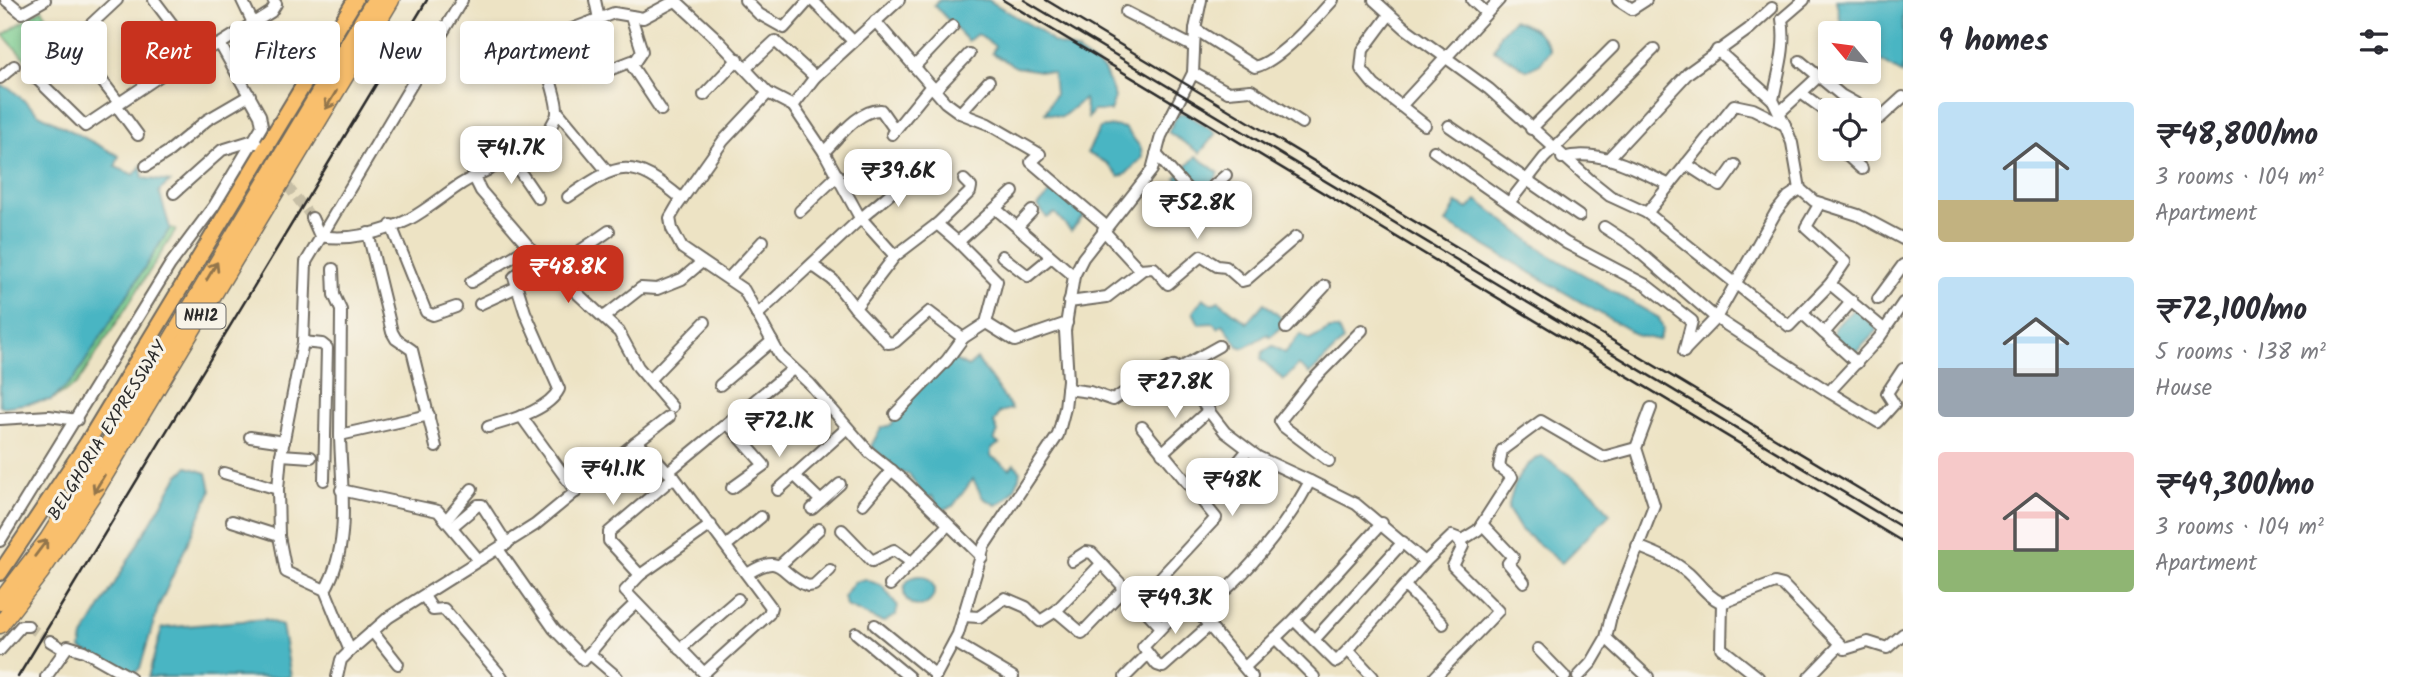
<!DOCTYPE html>
<meta charset="utf-8">
<style>
body{margin:0;font-family:Kalam,sans-serif;background:#f7f7f7;color:#2b2b33;height:100vh;display:flex;flex-direction:column;font-size:26px;white-space:nowrap}
*{box-sizing:border-box;margin:0}
p{font-size:23px;color:#7c7c81}
.icon{flex:none;width:38px;height:38px;fill:none;stroke:currentColor;stroke-width:2;stroke-linecap:round;stroke-linejoin:round}
.map{position:relative;flex:1;overflow:hidden}
.sheet{display:flex;flex-direction:column;background:#fff;width:525px}
.sheet>*{flex:none}
.hud{position:absolute;left:21px;top:21px;width:665px;height:63px;display:flex;gap:14px}
.needle{width:46px;rotate:299deg}
.fabs{position:absolute;left:1818px;top:21px;display:grid;gap:14px}
.fabs a{display:grid;place-items:center;width:63px;height:63px;border-radius:7px;background:#fff;box-shadow:0 4px 10px #0003;font-size:35px}
.price{position:absolute;translate:-50% -60px;padding:0 16px;border-radius:14px;background:#fff;color:#222;font-size:23px;line-height:46px;filter:drop-shadow(0 2px 4px #0008)}
.price::after{content:'';position:absolute;left:50%;top:42px;width:21px;height:16px;margin-left:-10px;background:inherit;clip-path:polygon(0 0,100% 0,50% 100%)}
.price.active{background:#c8321e;color:#fff}
ul{padding:0;list-style:none}
li{display:flex;align-items:center;gap:21px;height:175px;padding:0 35px}
li span{display:grid;place-items:center;flex:none;width:196px;height:140px;border-radius:7px;color:#555}
li>.icon{margin-inline-start:auto}
span .icon{width:84px;height:84px;fill:#fffc;stroke-width:1}
li b{font-size:30px}
h2{display:flex;justify-content:space-between;align-items:center;height:84px;padding:0 35px;font-size:30px}
.tag{padding:0 24px;border-radius:7px;background:#fff;box-shadow:0 4px 10px #0003;font-size:24px;line-height:63px}
.tag.active{background:#c8321e;color:#fff}
main{display:flex;flex:1;min-height:0}
.map>svg:first-child{display:block}
.green{fill:#79cc8f;stroke:#527c5d;stroke-width:2}
.water{fill:#48b5c3;stroke:#3a7077;stroke-width:2}
.lines{fill:none;stroke-linecap:round;stroke-linejoin:round}
.minor-tunnel{stroke:#c6bea5;stroke-width:10;stroke-dasharray:10 5;stroke-linecap:butt}
.minor-casing{stroke:#6f6b61;stroke-width:14}
.major-casing{stroke:#6f6b61;stroke-width:18}
.highway-casing{stroke:#6f6b61;stroke-width:19}
.minor{stroke:#fff;stroke-width:10}
.major{stroke:#f9bf6d;stroke-width:14}
.highway{stroke:#f9bf6d;stroke-width:16}
.rail{stroke:#2b2b2b;stroke-width:2.5}
.oneway{stroke:#92754c}
.labels{text-anchor:middle;dominant-baseline:central;stroke-width:6;stroke-linejoin:round;paint-order:stroke}
.shield{fill:#f7f3e8;stroke:#686764;stroke-width:2}
.shield-label{font-size:16px;font-weight:bold;fill:#2b2b2b}
.street-label{font-size:18px;fill:#2b2b2b;stroke:#f7f3e8}
</style>
<main>
<div class="map">
<svg width="1903" height="677" viewBox="0 0 1903 677">
<rect width="100%" height="100%" fill="#f7f3e8"/>
<filter id="ink" filterUnits="userSpaceOnUse"><feTurbulence type="fractalNoise" baseFrequency=".0143" numOctaves="2"/><feDisplacementMap in="SourceGraphic" scale="14" xChannelSelector="R" yChannelSelector="G"/><feConvolveMatrix kernelMatrix="1 2 1 2 8 2 1 2 1" color-interpolation-filters="sRGB"/></filter>
<filter id="wash" filterUnits="userSpaceOnUse"><feTurbulence type="fractalNoise" baseFrequency=".00686" numOctaves="4" result="noise"/><feDisplacementMap in="SourceGraphic" scale="28" xChannelSelector="R" yChannelSelector="G"/><feGaussianBlur stdDeviation="1.57" result="paint"/><feColorMatrix in="noise" values="0 0 0 0 0 0 0 0 0 0 0 0 0 0 0 0 0 1.4 0 .05"/><feComposite in="paint" operator="in"/></filter>
<g filter="url(#wash)">
<rect width="100%" height="100%" fill="#ede3c4"/>
<g class="green">
<polygon points="42,9 63,41 27,61 3,35"/>
<polygon points="170,228 176,230 77,384 51,400 74,379"/>
</g>
<g class="water">
<polygon points="940,0 988,0 1039,30 1052,42 1077,51 1104,70 1115,97 1110,111 1093,111 1088,118 1084,99 1062,117 1045,113 1055,94 1053,73 1016,67 992,53 995,46 977,34 968,41 934,5"/>
<polygon points="1836,0 1903,0 1903,74 1881,61 1869,62 1869,33 1843,33"/>
<path d="M1513 20C1531 26 1543 33 1550 50L1540 64 1527 70 1494 50 1500 34Z"/>
<polygon points="0,85 11,89 39,114 119,156 115,167 134,175 141,166 143,178 170,182 159,191 170,228 74,379 51,400 3,407 0,406"/>
<polygon points="1185,113 1216,133 1200,153 1168,132 1178,114"/>
<polygon points="1113,126 1125,128 1141,148 1142,158 1126,174 1119,177 1107,163 1087,153 1100,128"/>
<polygon points="1196,156 1219,173 1209,189 1195,199 1176,178"/>
<polygon points="1058,185 1088,211 1071,231 1055,213 1047,218 1038,206"/>
<polygon points="1477,200 1546,253 1659,318 1663,329 1659,340 1639,336 1446,223 1457,203 1468,209"/>
<polygon points="1203,298 1212,304 1219,301 1247,323 1264,303 1287,323 1270,337 1268,334 1244,348 1238,346 1223,324 1218,328 1213,323 1199,324 1193,312"/>
<polygon points="1855,308 1878,330 1854,354 1833,337 1834,328"/>
<polygon points="1330,329 1338,329 1343,341 1310,374 1298,365 1284,380 1261,359 1263,352 1273,346 1285,353 1300,334 1310,340"/>
<path d="M953 359 968 367 977 359 1012 409 1000 412 994 423 998 432 994 440 999 444 991 449V456L1010 469 1014 464 1020 470C1019 486 1010 498 996 505L983 498 973 479 953 506 941 510 932 496 925 498 909 474 899 472 871 446 881 428 891 425 909 397Z"/>
<path d="M1542 456 1594 492 1610 514 1562 563 1521 530 1508 509C1513 486 1519 466 1542 456Z"/>
<polygon points="188,467 207,473 211,491 158,608 140,668 135,673 87,653 81,649 83,637 178,476"/>
<circle cx="919" cy="591" r="15"/>
<path d="M865 579 882 586 897 605 896 615 884 622C871 619 860 611 846 606L844 596 854 582Z"/>
<polygon points="265,619 282,626 291,677 148,677 162,628"/>
</g>
</g>
<g filter="url(#ink)">
<g class="lines">
<g class="minor-tunnel">
<polyline points="260,150 312,218"/>
<polyline points="28,626 50,641"/>
</g>
<g class="minor-casing">
<g id="minor">
<polyline points="6,0 22,13 45,0"/>
<polyline points="117,0 72,42 119,103"/>
<polyline points="154,0 194,53 220,44 271,12 276,4 273,0"/>
<polyline points="242,0 253,23"/>
<polyline points="595,0 599,19"/>
<polyline points="675,0 714,36 768,93 723,141 677,206 670,218 672,229 682,248 744,290 780,356 810,384 869,452 901,478 982,557"/>
<polyline points="745,0 759,14 784,28 809,0"/>
<polyline points="812,0 853,41"/>
<polyline points="899,0 815,77 793,106 824,152 859,216 895,256 937,224 958,242 1013,192"/>
<polyline points="1374,0 1405,28 1489,89 1590,180 1610,196 1647,213 1734,105 1753,109 1785,125 1792,143 1800,189 1814,201 1858,215 1903,239"/>
<polyline points="1472,0 1485,12"/>
<polyline points="1618,0 1632,9 1646,0"/>
<polyline points="1126,12 1194,47"/>
<polyline points="1389,15 1363,50 1361,69 1374,85 1401,106 1499,0"/>
<polyline points="631,16 642,51 632,66 661,110"/>
<polyline points="875,21 945,102 960,113 988,124 1040,154 1031,162 1106,226"/>
<path d="M1195 29 1255 67C1279 61 1316 19 1333 0"/>
<polyline points="1717,50 1773,100"/>
<polyline points="1800,61 1841,95 1868,110"/>
<polyline points="914,67 953,26"/>
<polyline points="746,68 775,41 815,77"/>
<polyline points="609,70 632,61"/>
<polyline points="1193,73 1228,92 1251,90 1302,123"/>
<polyline points="0,78 14,66"/>
<polyline points="36,78 85,126 194,53"/>
<polyline points="935,90 969,54"/>
<polyline points="768,93 793,106"/>
<polyline points="1801,93 1830,114"/>
<polyline points="704,95 738,59"/>
<polyline points="116,105 138,135"/>
<polyline points="1401,106 1425,125"/>
<polyline points="1869,111 1880,118 1903,97"/>
<polyline points="558,112 607,171"/>
<polyline points="1780,112 1818,77"/>
<polyline points="960,113 989,81"/>
<path d="M1785 125 1773 100C1778 72 1787 48 1782 19L1804 0"/>
<polyline points="1449,126 1579,216"/>
<polyline points="1531,129 1613,47"/>
<polyline points="1830,132 1827,136 1830,140"/>
<polyline points="892,134 931,86"/>
<polyline points="1840,149 1862,169"/>
<polyline points="1434,151 1566,243 1646,285 1692,321 1684,352"/>
<path d="M824 152C838 138 859 109 881 110L895 130"/>
<polyline points="1156,154 1197,200 1226,175"/>
<polyline points="510,157 538,198"/>
<path d="M1562 158C1599 147 1637 170 1670 185"/>
<polyline points="1608,159 1688,73 1749,29 1772,8"/>
<polyline points="1686,164 1720,186 1735,165"/>
<polyline points="146,166 168,152 207,120 250,95"/>
<polyline points="474,177 481,191 538,257 619,332 638,367 672,407"/>
<polyline points="174,193 222,150 254,140 256,143"/>
<path d="M568 197C620 161 632 157 682 199"/>
<polyline points="1509,203 1544,158 1654,49"/>
<polyline points="996,209 1074,276"/>
<polyline points="800,211 838,175"/>
<polyline points="1647,213 1789,326 1830,284 1845,262 1806,227 1820,203"/>
<path d="M312 218 320 236C348 241 382 233 408 220 427 210 444 195 461 184 492 165 541 152 556 117 562 105 542 65 543 44L559 34 614 13 643 18 675 1"/>
<polyline points="937,224 970,192 971,187 964,180"/>
<polyline points="391,225 426,312 433,315 456,307"/>
<polyline points="1018,226 1032,211"/>
<polyline points="1604,227 1630,244 1716,318 1829,392 1879,338 1903,303"/>
<polyline points="1103,230 1139,269 1154,268 1168,284 1201,256 1217,266 1226,267 1242,281 1246,280 1296,237"/>
<polyline points="368,233 392,332 396,339 412,350 436,447"/>
<polyline points="895,256 855,308 888,343 895,342 929,312 963,338 986,323 997,281 958,242"/>
<polyline points="1002,256 1028,276 1050,258"/>
<polyline points="812,265 833,280 855,308"/>
<polyline points="333,269 334,295 341,310 340,435"/>
<polyline points="552,270 609,231"/>
<polyline points="729,278 763,241"/>
<polyline points="471,282 529,247"/>
<polyline points="1830,284 1885,330"/>
<polyline points="1878,299 1903,265"/>
<polyline points="1069,302 1107,297 1142,270"/>
<polyline points="480,304 517,287"/>
<polyline points="1803,314 1857,363"/>
<polyline points="757,315 860,219 914,174"/>
<polyline points="604,317 641,288 657,289 682,279 702,262"/>
<polyline points="986,323 1015,341 1067,323"/>
<polyline points="1286,328 1325,286"/>
<polyline points="1824,333 1852,301"/>
<polyline points="303,342 322,344 327,348 324,480"/>
<polyline points="1685,350 1716,318 1776,212 1788,197 1800,189"/>
<polyline points="1178,369 1219,346"/>
<polyline points="650,379 705,322"/>
<polyline points="720,385 772,341"/>
<polyline points="1067,389 1090,392 1113,400 1143,380 1174,366 1225,432 1258,457 1310,481"/>
<polyline points="1829,392 1878,422 1894,404 1887,393 1903,369"/>
<polyline points="895,414 947,360 963,338"/>
<polyline points="521,416 576,492"/>
<polyline points="0,419 49,416 77,420"/>
<polyline points="728,424 764,465 732,488"/>
<path d="M488 427C510 420 548 411 559 389L525 312 514 277 538 257"/>
<polyline points="250,437 284,442"/>
<polyline points="635,443 669,417"/>
<polyline points="1162,453 1209,410"/>
<polyline points="281,455 311,457"/>
<polyline points="1329,461 1284,427 1280,421 1311,382 1362,330"/>
<polyline points="668,472 674,477 771,607 769,614 704,673 625,591 640,575 711,525"/>
<polyline points="224,473 278,489"/>
<polyline points="794,475 821,501"/>
<polyline points="341,490 438,511 478,559"/>
<polyline points="778,490 847,428"/>
<polyline points="1204,502 1248,450"/>
<polyline points="863,504 892,470"/>
<polyline points="812,509 840,484"/>
<polyline points="447,519 472,489"/>
<polyline points="232,521 279,536"/>
<polyline points="1482,524 1513,557 1508,563 1524,582"/>
<polyline points="453,526 478,505 482,505 507,544"/>
<polyline points="842,530 872,561 894,550 911,562"/>
<polyline points="0,541 170,265 214,206 262,126 260,115 220,44"/>
<polyline points="727,545 761,517"/>
<path d="M1637 546C1655 553 1673 560 1688 573 1700 584 1706 595 1722 603L1775 583 1783 585 1845 649 1868 642 1887 648 1903 634"/>
<polyline points="498,549 554,629 584,660 614,624 636,603"/>
<polyline points="1072,561 1086,552 1092,553 1160,626"/>
<polyline points="780,565 819,529"/>
<path d="M747 574C784 551 777 573 808 586L814 585 830 570"/>
<polyline points="640,575 609,541 609,532 674,477"/>
<polyline points="890,585 947,526"/>
<polyline points="1405,586 1443,624"/>
<path d="M325 590C352 544 341 486 340 435L429 415"/>
<polyline points="424,596 433,610 444,609 502,677"/>
<polyline points="1137,603 1216,518 1142,427"/>
<polyline points="1722,603 1721,648 1758,677"/>
<polyline points="1056,611 1101,564"/>
<polyline points="1197,611 1252,677"/>
<polyline points="963,616 979,617 1005,598 1026,607 1040,621 1056,611 1082,633 1123,590"/>
<polyline points="875,625 936,675"/>
<path d="M1209 626 1163 667 1157 665 1143 647 1185 603 1197 611C1239 587 1288 523 1310 481L1356 504 1425 562 1452 536 1462 540 1478 530 1512 477 1499 467 1502 450 1541 421 1603 457 1636 448"/>
<polyline points="372,631 398,664"/>
<polyline points="856,633 909,677"/>
<polyline points="1275,638 1314,677"/>
<polyline points="1606,638 1648,677"/>
<polyline points="1314,640 1403,542"/>
<polyline points="50,641 63,649"/>
<polyline points="954,642 1013,677"/>
<polyline points="680,649 738,599"/>
<polyline points="1538,649 1565,677"/>
<polyline points="0,650 21,626 28,626"/>
<polyline points="1348,650 1336,662 1294,620 1382,523"/>
<polyline points="350,651 389,617 535,525 635,443 649,451 668,472 793,369"/>
<polyline points="589,653 617,677"/>
<polyline points="1245,667 1294,620"/>
<polyline points="46,677 68,646 84,651 130,677"/>
<polyline points="337,677 341,660 350,651 325,590 286,572 279,536 278,489 281,455 303,342 306,262 462,0"/>
<polyline points="935,677 958,634 984,546 1058,435 1065,408 1068,380 1065,331 1074,276 1083,258 1152,170 1161,136 1193,73 1195,29 1201,0"/>
<polyline points="1125,677 1148,654"/>
<polyline points="1373,677 1348,650 1425,562"/>
<polyline points="1435,677 1498,611 1453,566 1463,546 1456,538"/>
<polyline points="1578,677 1592,662 1606,638 1611,616 1654,505 1636,448 1651,408"/>
<polyline points="1809,677 1839,646"/>
</g>
</g>
<g class="major-casing">
<polyline id="major" points="0,573 87,443 355,0"/>
</g>
<g class="highway-casing">
<g id="highway">
<polyline points="0,602 48,539 119,427 375,0"/>
<polyline points="0,625 41,572 95,491 391,0"/>
</g>
</g>
<use href="#minor" class="minor"/>
<use href="#major" class="major"/>
<use href="#highway" class="highway"/>
<g class="rail">
<polyline points="1003,0 1903,542"/>
<polyline points="1024,0 1903,528"/>
<polyline points="1046,0 1903,515"/>
<polyline points="18,677 427,0"/>
</g>
</g>
<defs><path id="oneway-shaft" d="M-6 0H5M1.5-3L5.5 0L1.5 3" fill="none" stroke-width="1.6" stroke-linecap="round" stroke-linejoin="round" transform="scale(1.75)"/></defs>
<g class="oneway">
<use href="#oneway-shaft" transform="translate(331 100) rotate(121)"/>
<use href="#oneway-shaft" transform="translate(212 271) rotate(-59)"/>
<use href="#oneway-shaft" transform="translate(99 484) rotate(121)"/>
<use href="#oneway-shaft" transform="translate(41 548) rotate(-53)"/>
</g>
</g>
<g class="labels">
<rect class="shield" x="176.5" y="303.5" width="49" height="25" rx="5"/>
<g class="shield-label">
<text x="201" y="316">NH12</text>
</g>
<g class="street-label">
<text transform="translate(108 431) rotate(-58)">BELGHORIA EXPRESSWAY</text>
</g>
</g>
</svg>
<div class="fabs">
<a><svg class="needle" viewBox="-14 -14 28 28"><path d="M0-13l5 13h-10z" fill="#e53935"/><path d="M0 13l5-13h-10z" fill="#7c7c81"/></svg></a>
<a><svg class="icon" aria-label="locate" viewBox="0 0 24 24"><circle cx="12" cy="12" r="6"/><path d="M12 2v4M12 18v4M2 12h4M18 12h4"/></svg></a>
</div>
<b class="price" style="left:511px;top:186px">₹41.7K</b>
<b class="price" style="left:898px;top:209px">₹39.6K</b>
<b class="price" style="left:1197px;top:241px">₹52.8K</b>
<b class="price active" style="left:568px;top:305px">₹48.8K</b>
<b class="price" style="left:1175px;top:420px">₹27.8K</b>
<b class="price" style="left:779px;top:459px">₹72.1K</b>
<b class="price" style="left:613px;top:507px">₹41.1K</b>
<b class="price" style="left:1232px;top:518px">₹48K</b>
<b class="price" style="left:1175px;top:636px">₹49.3K</b>
<div class="hud">
<a class="tag">Buy</a>
<a class="tag active">Rent</a>
<a class="tag">Filters</a>
<a class="tag">New</a>
<a class="tag">Apartment</a>
</div>
</div>
<section class="sheet">
<h2>9 homes<svg class="icon" aria-label="filters" viewBox="0 0 24 24"><path d="M4 7h16M4 17h16"/><circle cx="9" cy="7" r="2"/><circle cx="15" cy="17" r="2"/></svg></h2>
<ul>
<li><span style="background:linear-gradient(#bfe0f5 70%,#c2b280 0)"><svg class="icon" aria-label="home" viewBox="0 0 24 24"><path d="M3 11l9-7 9 7M6 9v11h12V9"/></svg></span><div><b>₹48,800/mo</b><p>3 rooms · 104 m²</p><p>Apartment</p></div></li>
<li><span style="background:linear-gradient(#bfe0f5 65%,#9aa5b1 0)"><svg class="icon" aria-label="home" viewBox="0 0 24 24"><path d="M3 11l9-7 9 7M6 9v11h12V9"/></svg></span><div><b>₹72,100/mo</b><p>5 rooms · 138 m²</p><p>House</p></div></li>
<li><span style="background:linear-gradient(#f6c9c9 70%,#8fb573 0)"><svg class="icon" aria-label="home" viewBox="0 0 24 24"><path d="M3 11l9-7 9 7M6 9v11h12V9"/></svg></span><div><b>₹49,300/mo</b><p>3 rooms · 104 m²</p><p>Apartment</p></div></li>
</ul>
</section>
</main>
